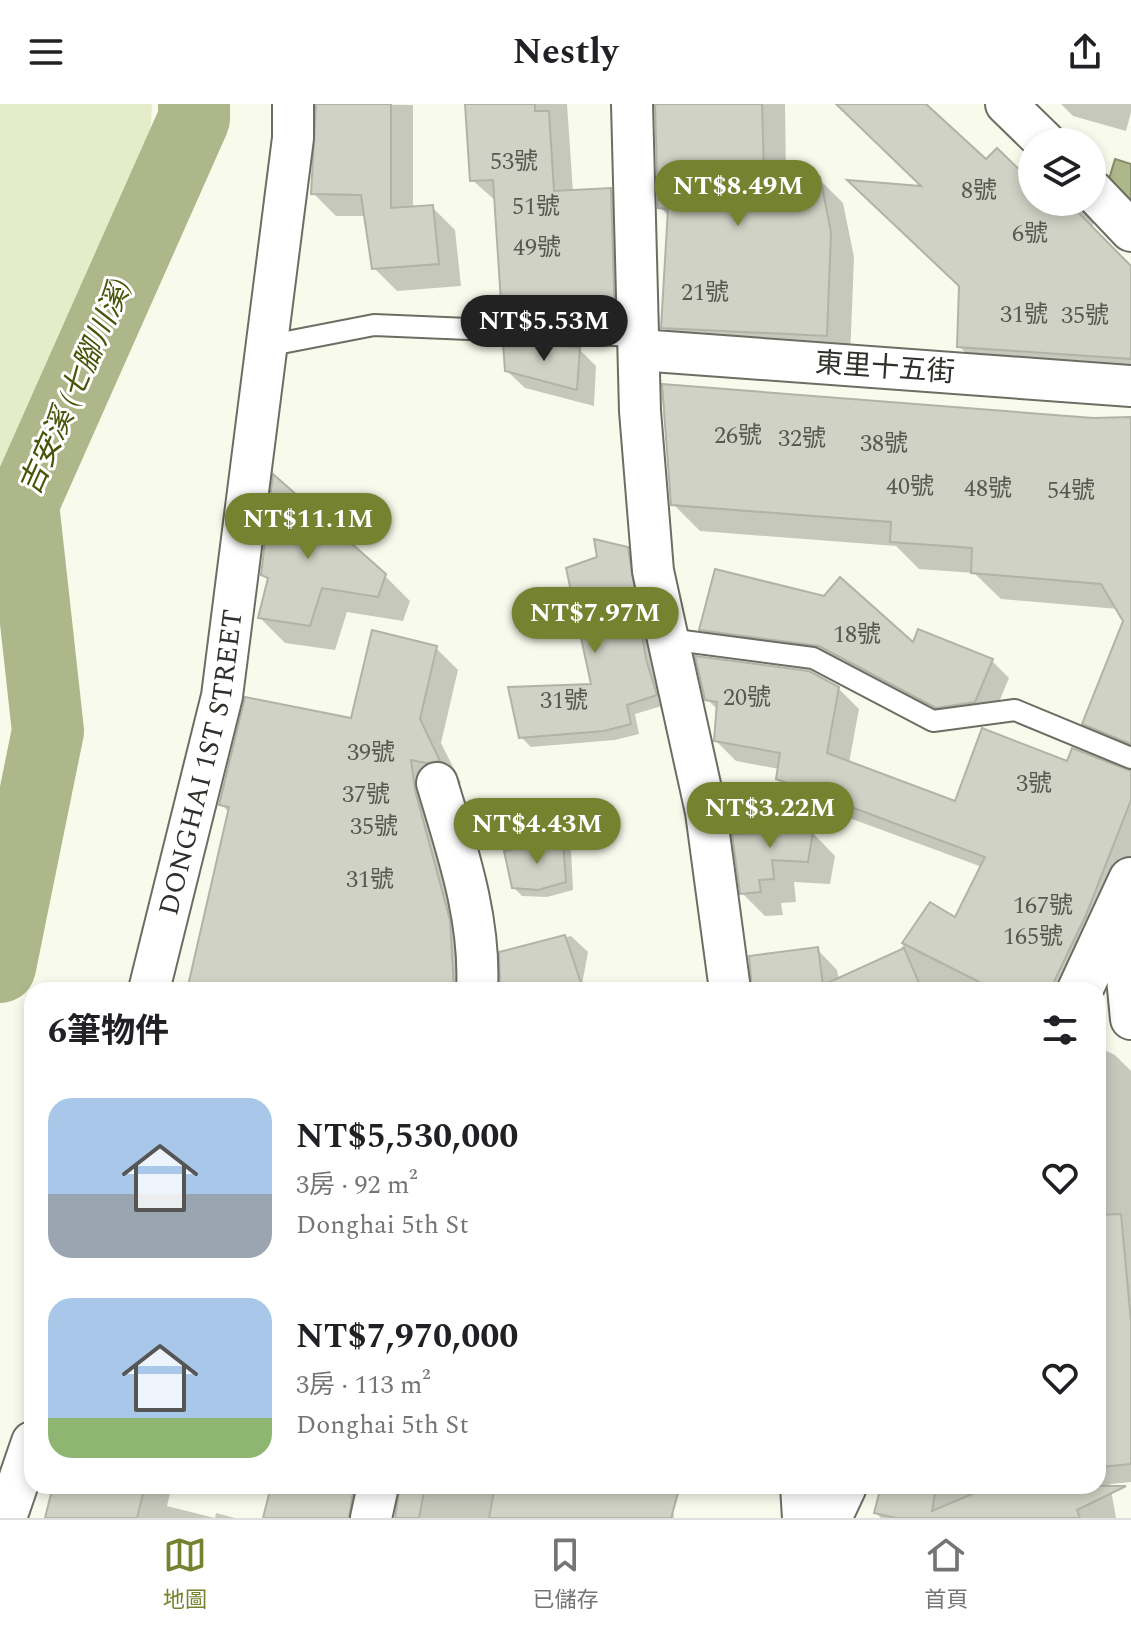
<!DOCTYPE html>
<html lang="zh-TW">
<meta charset="utf-8">
<style>
body{margin:0;font-family:Spectral,"Noto Sans TC",serif;background:#f2f2f2;color:#202124;height:100vh;display:flex;flex-direction:column;font-size:30px;white-space:nowrap}
*{box-sizing:border-box;margin:0}
p{font-size:26px;color:#757577}
.icon{flex:none;width:44px;height:44px;fill:none;stroke:currentColor;stroke-width:2;stroke-linecap:round;stroke-linejoin:round}
.map{position:relative;flex:1;overflow:hidden}
.details{position:absolute;left:24px;top:878px;width:1082px;height:512px;display:flex;flex-direction:column;background:#fff;border-radius:24px;box-shadow:0 4px 12px #0003}
.details>*{flex:none}
.tools{position:absolute;left:1018px;top:24px;display:grid;gap:16px}
.tools a{display:grid;place-items:center;width:88px;height:88px;border-radius:50%;background:#fff;box-shadow:0 4px 12px #0003;font-size:40px}
.price{position:absolute;translate:-50% -68px;padding:0 18px;border-radius:28px;background:#75822f;color:#fff;font-size:26px;line-height:52px;filter:drop-shadow(0 2px 4px #0008)}
.price::after{content:'';position:absolute;left:50%;top:48px;width:24px;height:18px;margin-left:-12px;background:inherit;clip-path:polygon(0 0,100% 0,50% 100%)}
.price.active{background:#222;color:#fff}
ul{padding:0;list-style:none}
li{display:flex;align-items:center;gap:24px;height:200px;padding:0 24px}
li span{display:grid;place-items:center;flex:none;width:224px;height:160px;border-radius:24px;color:#555}
li>.icon{margin-inline-start:auto}
span .icon{width:96px;height:96px;fill:#fffc;stroke-width:1}
li b{font-size:34px}
h2{display:flex;justify-content:space-between;align-items:center;height:96px;padding:0 24px;font-size:34px}
header{display:flex;justify-content:space-between;align-items:center;height:104px;padding:0 24px;background:#fff;font-size:36px;font-weight:700}
.tab-bar{display:flex;justify-content:space-around;align-items:center;height:112px;border-top:2px solid #e0e0e0;background:#fff;font-size:22px;color:#757577}
.tab-bar a{display:grid;justify-items:center;gap:4px}
.tab-bar .active{color:#75822f}
.map>svg:first-child{display:block}
.green{fill:#e5ecca}
.water{fill:#adb789;stroke:#878e6d;stroke-width:2}
.shadow{fill:#0003}
.lines{fill:none;stroke-linecap:round;stroke-linejoin:round}
.river{stroke:#adb789;stroke-width:72}
.building{fill:#cfd2c4;stroke:#b0b3a6;stroke-width:2}
.lane-casing{stroke:#6b6e62;stroke-width:24}
.street-casing{stroke:#6b6e62;stroke-width:44}
.secondary-casing{stroke:#6b6e62;stroke-width:48}
.lane{stroke:#fff;stroke-width:20}
.street{stroke:#fff;stroke-width:40}
.secondary{stroke:#fff;stroke-width:44}
.labels{text-anchor:middle;dominant-baseline:central;stroke-width:6;stroke-linejoin:round;paint-order:stroke}
.number-label{font-size:24px;fill:#575851}
.street-label{font-size:28px;fill:#2f302b;stroke:#fff}
.water-label{font-size:30px;font-style:italic;fill:#4a5408;stroke:#fff}
</style>
<header><svg class="icon" aria-label="menu" viewBox="0 0 24 24"><path d="M4 6h16M4 12h16M4 18h16"/></svg>Nestly<svg class="icon" aria-label="share" viewBox="0 0 24 24"><path d="M12 15V3M7 8l5-5 5 5M5 13v7h14v-7"/></svg></header>
<div class="map">
<svg width="1131" height="1414" viewBox="0 0 1131 1414">
<rect width="100%" height="100%" fill="#f8fbec"/>
<polygon class="green" points="0,0 152,0 150,34 0,364"/>
<polygon class="water" points="1115,55 1131,60 1131,108 1106,85"/>
<g class="shadow">
<polygon points="316,0 413,1 413,105 432,103 455,126 461,182 397,187 374,164 366,112 336,112 313,89 318,34"/>
<polygon points="467,0 567,0 573,88 610,86 631,106 634,238 525,233 504,212 496,97 472,76"/>
<polygon points="657,0 785,0 786,72 819,75 843,99 854,153 850,255 687,247 663,223 670,113 660,103"/>
<polygon points="838,0 928,0 929,7 986,58 1032,80 1032,98 1073,98 1093,118 1093,126 1131,164 1131,276 982,266 959,242 961,183 926,84"/>
<polygon points="1061,0 1131,0 1131,8 1126,27 1073,12"/>
<polygon points="579,245 596,262 594,302 525,284 507,267"/>
<polygon points="1131,315 1131,654 1111,646 1084,619 1125,517 1118,505 1001,495 974,469 919,465 896,442 700,427 673,400 1093,316"/>
<polygon points="627,445 637,455 665,601 635,610 639,630 615,636 531,643 521,633 594,582"/>
<polygon points="263,471 385,472 410,497 403,517 347,508 335,546 285,539 260,514 269,477"/>
<polygon points="824,494 914,541 992,557 1009,574 992,615 954,620 838,559 718,543 701,525"/>
<polygon points="436,544 458,566 441,639 461,679 450,681 474,886 189,886 230,709 221,700 353,617"/>
<polygon points="838,584 859,605 849,659 956,699 1068,660 1131,675 1131,779 1079,886 754,886 817,845 837,866 839,876 898,849 931,801 956,816 982,763 798,695 778,674 779,665 736,657 716,637 719,607 707,595"/>
<polygon points="812,728 835,752 830,780 794,778 796,798 781,799 783,811 765,812 742,789 735,732"/>
<polygon points="563,738 571,746 573,786 547,793 522,792 513,783"/>
<polygon points="571,832 588,848 581,886 500,886 501,849"/>
<polygon points="1098,943 1115,951 1131,967 1131,1378 1110,1380 1116,1414 881,1414 876,1409 883,1382 1098,1382"/>
<polygon points="55,1382 172,1382 167,1402 215,1414 47,1414"/>
<polygon points="273,1382 398,1382 393,1382 375,1414 266,1414"/>
<polygon points="401,1382 707,1382 705,1390 671,1383 674,1414 396,1414"/>
<polygon points="216,1409 235,1414 215,1414"/>
</g>
<g class="lines">
<polyline class="river" points="0,863 48,627 23,400 194,15 194,0"/>
</g>
<g class="building">
<polygon points="316,0 391,0 391,104 433,101 439,160 372,165 361,91 311,90"/>
<polygon points="465,0 535,0 535,7 549,7 554,87 611,84 615,218 502,213 493,76 470,77"/>
<polygon points="655,0 762,0 764,68 820,73 831,128 827,232 661,224 668,105 658,104"/>
<polygon points="836,0 926,0 986,55 997,44 1032,78 1032,98 1068,98 1131,162 1131,255 957,243 959,182 847,76 921,82"/>
<polygon points="503,239 580,243 577,286 505,267"/>
<polygon points="662,280 1093,314 1131,313 1131,640 1082,620 1123,517 1101,480 971,469 972,444 890,438 891,418 671,401"/>
<polygon points="273,370 386,470 378,493 322,484 310,522 258,514 268,474 261,471"/>
<polygon points="594,435 628,443 646,555 657,591 627,601 631,620 604,627 519,634 508,583 591,580 566,464 597,453"/>
<polygon points="715,465 824,492 840,473 913,538 918,525 993,555 975,598 936,604 819,542 699,526"/>
<polygon points="372,526 437,542 420,615 440,657 426,659 411,656 415,686 450,816 454,886 187,886 229,703 219,701 245,593 351,614"/>
<polygon points="695,552 809,567 839,583 827,649 955,697 982,624 1067,657 1072,644 1131,667 1131,696 1086,811 1050,886 995,886 902,839 930,798 955,813 985,753 776,675 780,649 714,637 717,598 705,596"/>
<polygon points="772,701 813,727 808,758 772,756 774,775 759,776 761,788 740,790 732,730 767,729"/>
<polygon points="563,736 566,778 538,786 512,784 504,747"/>
<polygon points="565,831 582,882 500,886 499,848"/>
<polygon points="818,843 823,881 904,844 922,886 752,886 749,852"/>
<polygon points="1121,1110 1131,1218 1131,1360 1100,1363 1098,1111"/>
<polygon points="53,1382 145,1382 137,1414 45,1414"/>
<polygon points="271,1382 354,1382 349,1414 263,1414"/>
<polygon points="400,1382 425,1382 419,1414 395,1414"/>
<polygon points="495,1382 680,1382 671,1414 489,1414"/>
<polygon points="881,1382 936,1382 932,1407 991,1382 1126,1382 1077,1406 1080,1414 896,1414 874,1409"/>
</g>
<g class="lines">
<g class="lane-casing">
<g id="lane">
<polyline points="266,242 374,221 638,232"/>
<polyline points="668,535 813,554 933,617 1015,606 1131,654"/>
</g>
</g>
<g class="street-casing">
<g id="street">
<polyline points="632,0 640,307 653,467 706,708 730,886"/>
<polyline points="1006,0 1045,38"/>
<polyline points="1092,86 1131,127"/>
<polyline points="639,246 1131,282"/>
<path d="M437 679C457 746 481 815 477 886"/>
<polyline points="1120,801 1131,915"/>
<path id="s1" d="M149 886 222 592 293 34V0"/>
<polyline points="801,1382 803,1414"/>
<polyline points="6,1414 32,1338"/>
<polyline points="371,1414 378,1382"/>
</g>
</g>
<g class="secondary-casing">
<g id="secondary">
<polyline points="1080,886 1131,776"/>
<polyline points="829,1414 844,1382"/>
</g>
</g>
<use href="#lane" class="lane"/>
<use href="#street" class="street"/>
<use href="#secondary" class="secondary"/>
</g>
<g class="labels">
<g class="number-label">
<text x="514" y="58">53號</text>
<text x="979" y="87">8號</text>
<text x="536" y="103">51號</text>
<text x="1030" y="130">6號</text>
<text x="537" y="144">49號</text>
<text x="705" y="189">21號</text>
<text x="1024" y="211">31號</text>
<text x="1085" y="212">35號</text>
<text x="738" y="332">26號</text>
<text x="802" y="335">32號</text>
<text x="884" y="340">38號</text>
<text x="910" y="383">40號</text>
<text x="988" y="385">48號</text>
<text x="1071" y="387">54號</text>
<text x="857" y="531">18號</text>
<text x="747" y="594">20號</text>
<text x="564" y="597">31號</text>
<text x="371" y="649">39號</text>
<text x="1034" y="680">3號</text>
<text x="366" y="691">37號</text>
<text x="374" y="723">35號</text>
<text x="370" y="776">31號</text>
<text x="1043" y="802">167號</text>
<text x="1033" y="833">165號</text>
</g>
<g class="street-label">
<text transform="translate(885 264) rotate(4)">東里十五街</text>
<text stroke="none"><textPath href="#s1" startOffset="234">DONGHAI 1ST STREET</textPath></text>
</g>
<g class="water-label">
<text transform="translate(76 283) rotate(-66)">吉安溪 (七腳川溪)</text>
</g>
</g>
</svg>
<div class="tools">
<a><svg class="icon" aria-label="layers" viewBox="0 0 24 24"><path d="M12 4l9 5-9 5-9-5zM3 14l9 5 9-5"/></svg></a>
</div>
<b class="price" style="left:738px;top:124px">NT$8.49M</b>
<b class="price active" style="left:544px;top:259px">NT$5.53M</b>
<b class="price" style="left:308px;top:457px">NT$11.1M</b>
<b class="price" style="left:595px;top:551px">NT$7.97M</b>
<b class="price" style="left:770px;top:746px">NT$3.22M</b>
<b class="price" style="left:537px;top:762px">NT$4.43M</b>
<section class="details">
<h2>6筆物件<svg class="icon" aria-label="filters" viewBox="0 0 24 24"><path d="M4 7h16M4 17h16"/><circle cx="9" cy="7" r="2"/><circle cx="15" cy="17" r="2"/></svg></h2>
<ul>
<li><span style="background:linear-gradient(#a9c7e8 60%,#9aa5b1 0)"><svg class="icon" aria-label="home" viewBox="0 0 24 24"><path d="M3 11l9-7 9 7M6 9v11h12V9"/></svg></span><div><b>NT$5,530,000</b><p>3房 · 92 m²</p><p>Donghai 5th St</p></div><svg class="icon" aria-label="heart" viewBox="0 0 24 24"><path d="M12 20l-8-8c-3-5 5-10 8-4 3-6 11-1 8 4z"/></svg></li>
<li><span style="background:linear-gradient(#a9c7e8 75%,#8fb573 0)"><svg class="icon" aria-label="home" viewBox="0 0 24 24"><path d="M3 11l9-7 9 7M6 9v11h12V9"/></svg></span><div><b>NT$7,970,000</b><p>3房 · 113 m²</p><p>Donghai 5th St</p></div><svg class="icon" aria-label="heart" viewBox="0 0 24 24"><path d="M12 20l-8-8c-3-5 5-10 8-4 3-6 11-1 8 4z"/></svg></li>
</ul>
</section>
</div>
<nav class="tab-bar">
<a class="active"><svg class="icon" aria-label="map" viewBox="0 0 24 24"><path d="M3 6l6-2 6 2 6-2v14l-6 2-6-2-6 2zM9 4v14M15 6v14"/></svg>地圖</a>
<a><svg class="icon" aria-label="saved" viewBox="0 0 24 24"><path d="M7 4h10v16l-5-4-5 4z"/></svg>已儲存</a>
<a><svg class="icon" aria-label="home" viewBox="0 0 24 24"><path d="M3 11l9-7 9 7M6 9v11h12V9"/></svg>首頁</a>
</nav>
